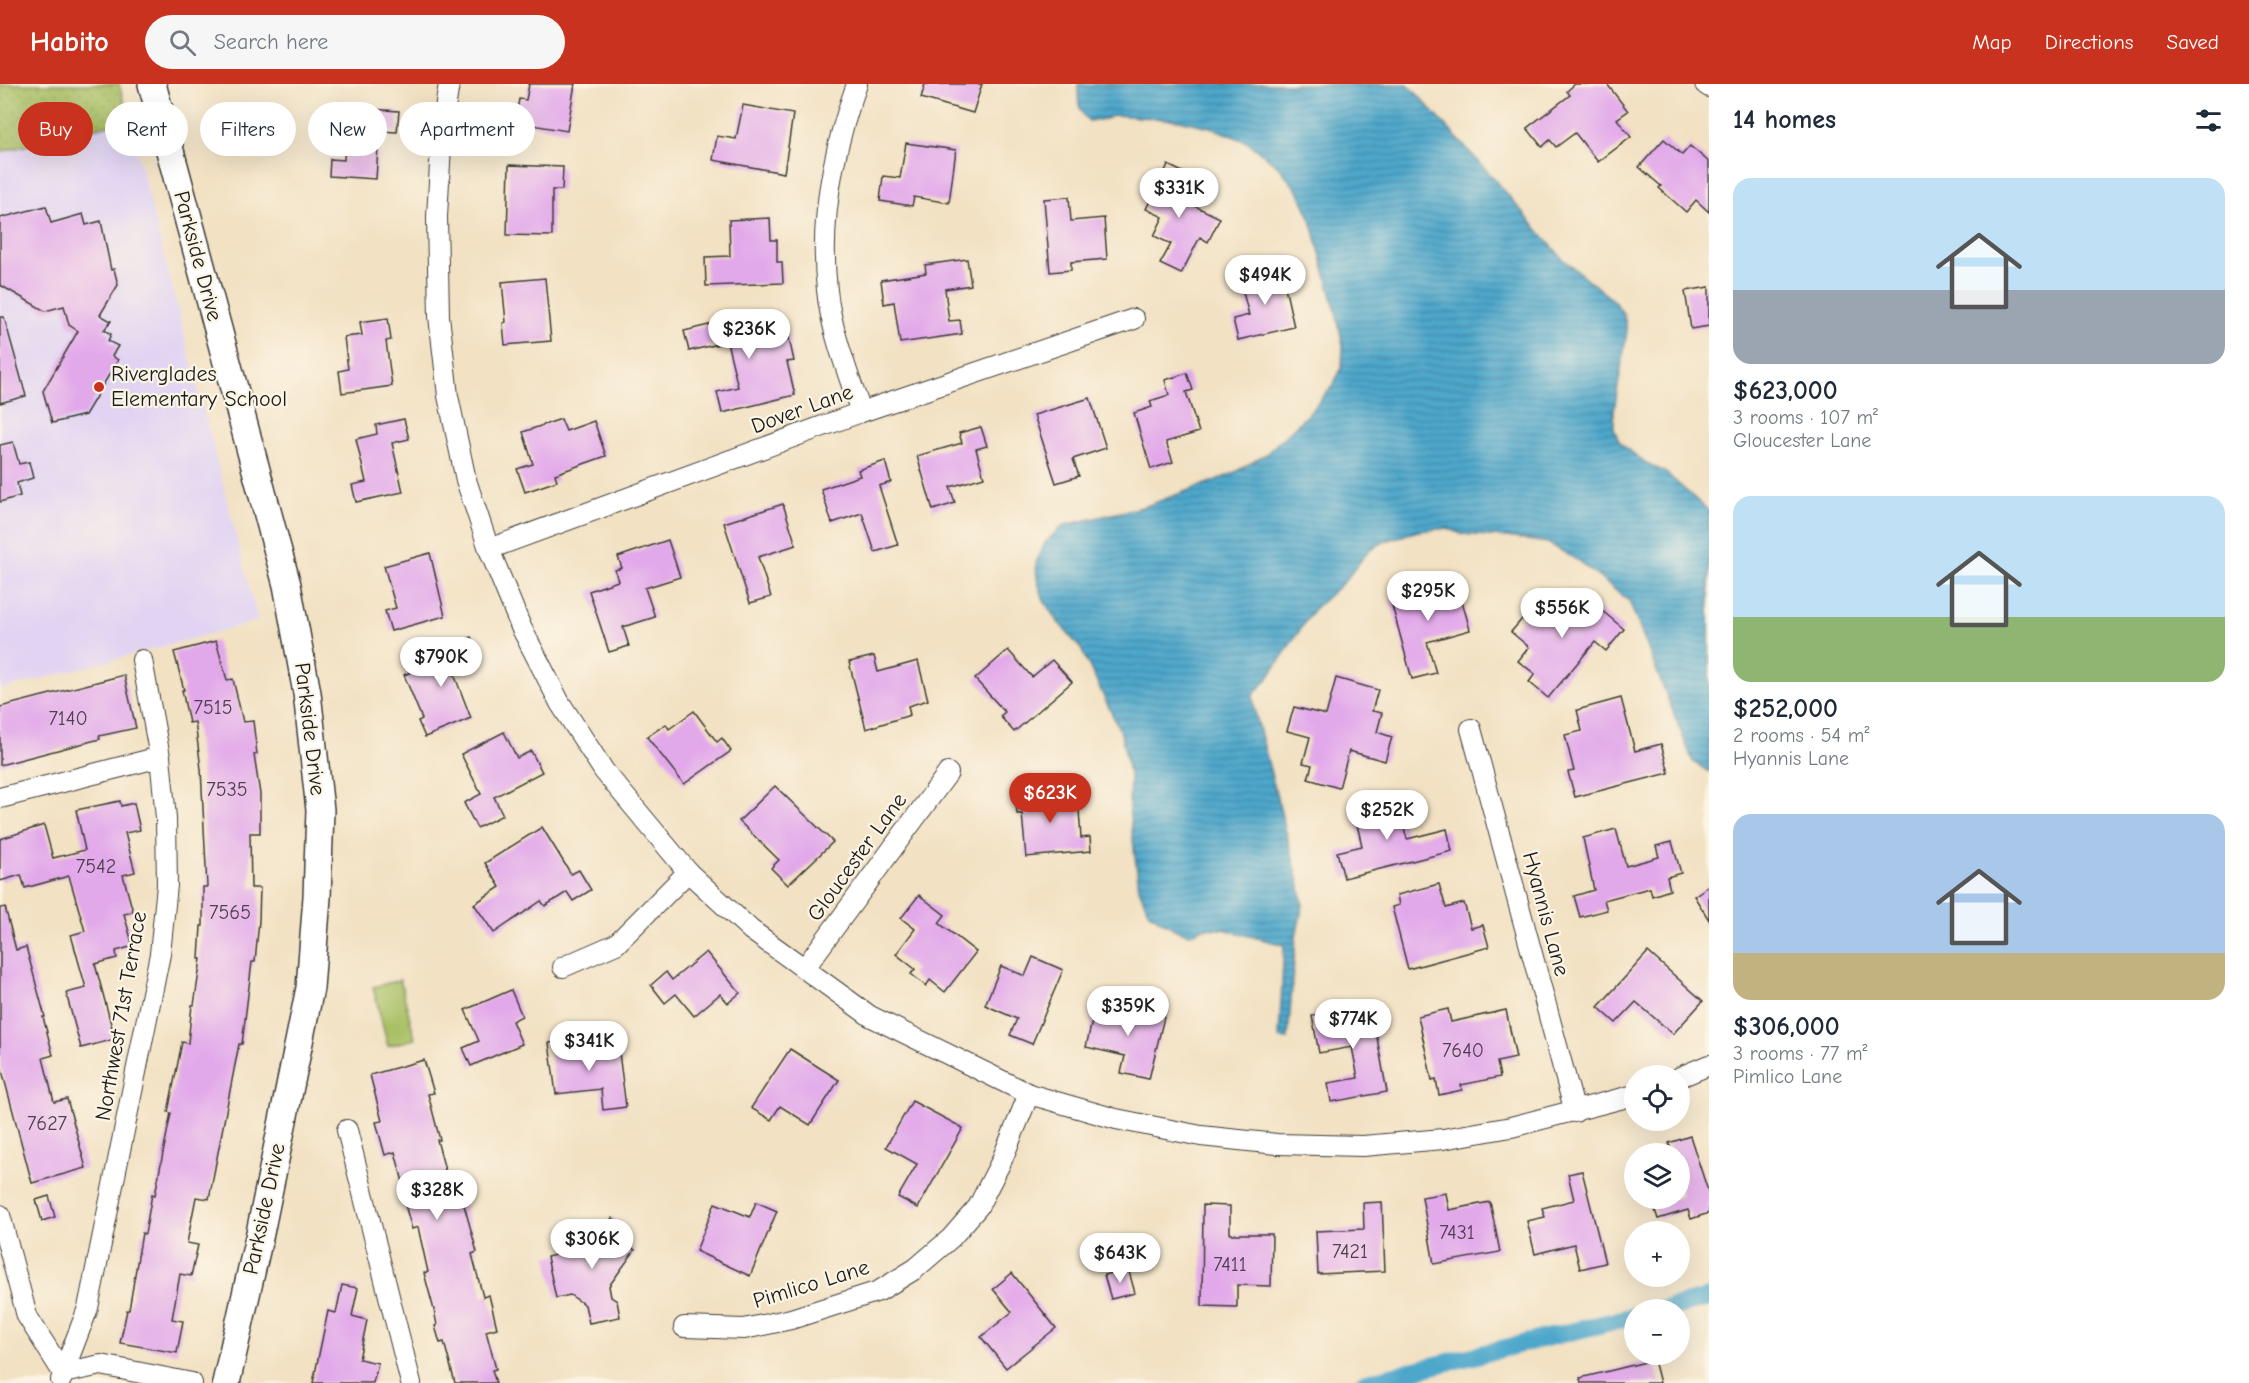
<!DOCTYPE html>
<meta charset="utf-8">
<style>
body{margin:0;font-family:"Comic Neue",sans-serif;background:#f6f6f7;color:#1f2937;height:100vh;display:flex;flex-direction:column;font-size:22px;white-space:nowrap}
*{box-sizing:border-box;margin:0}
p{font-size:20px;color:#747a83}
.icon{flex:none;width:33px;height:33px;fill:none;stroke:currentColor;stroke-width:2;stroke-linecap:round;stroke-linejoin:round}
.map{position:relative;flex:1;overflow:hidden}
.details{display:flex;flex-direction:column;background:#fff;width:540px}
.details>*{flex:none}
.top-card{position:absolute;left:18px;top:18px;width:570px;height:54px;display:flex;gap:12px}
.fabs{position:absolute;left:1624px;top:981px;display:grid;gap:12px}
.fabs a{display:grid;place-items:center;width:66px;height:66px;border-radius:50%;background:#fff;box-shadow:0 6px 24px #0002;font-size:30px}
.price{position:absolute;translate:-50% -51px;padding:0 14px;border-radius:21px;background:#fff;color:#222;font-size:20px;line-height:39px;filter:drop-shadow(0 2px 3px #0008)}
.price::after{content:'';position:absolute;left:50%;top:36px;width:18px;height:14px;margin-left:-9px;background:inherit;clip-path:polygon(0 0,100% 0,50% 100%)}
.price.on{background:#c8321e;color:#fff}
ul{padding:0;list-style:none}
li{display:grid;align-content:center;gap:12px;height:318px;padding:0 24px}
li span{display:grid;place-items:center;height:186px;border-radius:18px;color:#555}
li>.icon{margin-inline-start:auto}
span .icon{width:108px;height:108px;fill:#fffc;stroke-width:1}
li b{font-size:26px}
h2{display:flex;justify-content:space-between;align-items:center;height:72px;padding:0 24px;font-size:26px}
.chip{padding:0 21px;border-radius:27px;background:#fff;box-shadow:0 6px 24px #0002;font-size:21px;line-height:54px}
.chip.on{background:#c8321e;color:#fff}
header{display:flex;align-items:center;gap:36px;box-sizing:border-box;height:84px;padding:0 30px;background:#c8321e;color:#fff}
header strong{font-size:28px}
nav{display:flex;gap:33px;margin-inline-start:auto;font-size:21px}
.search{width:420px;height:54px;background:#f6f6f7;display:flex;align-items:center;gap:15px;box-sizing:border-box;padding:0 21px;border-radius:33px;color:#747a83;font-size:22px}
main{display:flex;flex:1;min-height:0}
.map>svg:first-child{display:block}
.built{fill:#e1d4f3}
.park{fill:url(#park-dots);stroke:#626e40;stroke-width:1.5}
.pitch{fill:#a8bf64;stroke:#626e40;stroke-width:1.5}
.water{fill:url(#water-rules);stroke:#356274;stroke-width:1.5}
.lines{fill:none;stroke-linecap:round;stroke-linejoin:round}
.canal{stroke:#4ea7cb;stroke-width:18}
.building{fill:#e2a9ea}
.street-casing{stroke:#3c3a35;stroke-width:22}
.secondary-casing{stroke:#3c3a35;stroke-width:30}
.street{stroke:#fff;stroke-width:20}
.secondary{stroke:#fff;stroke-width:27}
.poi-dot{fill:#c8321e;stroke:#fcf5e5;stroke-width:2}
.labels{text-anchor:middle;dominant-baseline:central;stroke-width:4.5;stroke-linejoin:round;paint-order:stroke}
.number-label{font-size:20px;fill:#4e3f50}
.street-label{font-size:22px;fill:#1c1c1c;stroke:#fcf5e5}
.poi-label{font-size:22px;fill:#1c1c1c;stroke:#fcf5e5;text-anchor:start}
</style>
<header>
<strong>Habito</strong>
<div class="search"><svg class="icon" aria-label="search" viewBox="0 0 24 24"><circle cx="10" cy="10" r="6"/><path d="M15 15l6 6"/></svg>Search here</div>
<nav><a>Map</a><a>Directions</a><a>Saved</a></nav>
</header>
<main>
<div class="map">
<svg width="1709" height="1299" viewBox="0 0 1709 1299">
<defs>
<pattern id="park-dots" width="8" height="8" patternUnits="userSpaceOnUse" patternTransform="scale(1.5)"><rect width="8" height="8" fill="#a8bf64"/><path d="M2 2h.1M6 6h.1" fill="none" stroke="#90a456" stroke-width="1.8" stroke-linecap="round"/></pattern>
<pattern id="water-rules" width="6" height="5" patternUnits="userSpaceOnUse" patternTransform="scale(1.5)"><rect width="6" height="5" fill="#4ea7cb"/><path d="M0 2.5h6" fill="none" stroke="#4087a4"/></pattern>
</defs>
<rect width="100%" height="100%" fill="#fcf5e5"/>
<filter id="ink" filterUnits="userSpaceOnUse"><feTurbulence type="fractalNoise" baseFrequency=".0167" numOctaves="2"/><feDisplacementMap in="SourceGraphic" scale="12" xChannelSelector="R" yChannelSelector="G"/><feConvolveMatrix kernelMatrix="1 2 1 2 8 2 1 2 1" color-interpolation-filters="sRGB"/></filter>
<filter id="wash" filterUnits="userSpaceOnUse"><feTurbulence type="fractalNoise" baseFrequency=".008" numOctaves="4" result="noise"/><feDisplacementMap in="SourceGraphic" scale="24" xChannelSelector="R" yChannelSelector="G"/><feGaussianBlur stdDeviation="1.35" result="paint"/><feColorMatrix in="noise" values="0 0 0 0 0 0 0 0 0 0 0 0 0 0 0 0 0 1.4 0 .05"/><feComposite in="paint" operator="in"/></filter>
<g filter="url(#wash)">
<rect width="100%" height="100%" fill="#f2e1c3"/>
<polygon class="built" points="129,36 258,537 0,606 0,68"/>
<polygon class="park" points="0,0 119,0 129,36 0,68"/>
<polygon class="pitch" points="400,896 415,955 388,962 373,903"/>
<path class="water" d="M1078 0H1408L1488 88 1563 175 1615 218 1624 231 1627 247 1614 327V344L1620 359 1643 377 1666 389 1709 427V688L1693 678 1629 517 1577 476 1548 459 1507 453 1461 450 1448 444 1418 447 1386 457 1369 466 1345 497 1313 526 1266 597 1253 611 1254 624 1299 798 1303 821 1296 852 1288 955 1279 954 1284 861 1223 845 1204 844 1190 850 1176 846 1149 829 1139 804 1129 724 1130 694 1121 649 1081 565 1058 538 1044 517 1037 495 1036 479 1045 459 1062 442 1146 422 1230 391 1265 371 1311 327 1333 301 1342 283 1343 262 1336 228 1311 136 1298 107 1279 83 1247 58 1210 43 1179 36 1115 31 1105 35 1089 37C1077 27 1078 15 1078 0Z"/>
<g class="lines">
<g class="canal">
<polyline points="1661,1226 1709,1214"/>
<polyline points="1363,1299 1635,1232"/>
</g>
</g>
<g id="blocks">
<g class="building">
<polygon points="529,0 575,0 567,47 515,38 519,15 526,16"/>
<polygon points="925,0 982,0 973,29 921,14"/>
<polygon points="1575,0 1607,0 1628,27 1617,35 1631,53 1598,78 1575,49 1556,63 1550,56 1542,63 1527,44 1570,11 1567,7"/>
<polygon points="743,21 793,30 784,89 713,76 717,52 736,55"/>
<polygon points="370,25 399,27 397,48 379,47 376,95 329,92 330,75 344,76 347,32 370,34"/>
<polygon points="1664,55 1682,71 1690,62 1709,78 1709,128 1696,116 1686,128 1659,104 1661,102 1639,83"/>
<polygon points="906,59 956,66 949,119 914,113 912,122 880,117 883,92 900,94"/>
<polygon points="509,81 563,83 562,106 552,106 552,152 507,151"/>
<polygon points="1168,81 1195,94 1184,117 1220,134 1208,158 1200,153 1181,190 1160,180 1171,160 1154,152 1163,133 1146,125"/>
<polygon points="1069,113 1071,137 1104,134 1107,175 1071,178 1071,186 1050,188 1044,115"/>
<polygon points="46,122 51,139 83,130 86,141 101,137 111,186 114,185 118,201 100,231 111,237 104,246 111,250 108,257 118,262 112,272 118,276 85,331 52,339 43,307 78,247 69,241 64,222 45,227 0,201 0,134"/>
<polygon points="770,134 771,156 777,156 777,178 782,178 783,199 706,202 705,173 730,172 729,136"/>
<polygon points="967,175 971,201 945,205 949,237 960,236 962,250 900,259 894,218 884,220 881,196 926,189 925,181"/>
<polygon points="1289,186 1293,202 1285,203 1294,243 1238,256 1233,235 1249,231 1240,197"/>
<polygon points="545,194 551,257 505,261 503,239 506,238 502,198"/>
<polygon points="1709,203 1709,242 1691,245 1685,207"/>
<polygon points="762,228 769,255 788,250 794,277 787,278 795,311 722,329 717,308 738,303 727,258 689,267 684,247"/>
<polygon points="0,233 4,233 26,312 0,319"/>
<polygon points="388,234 391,256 386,257 392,302 342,309 339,287 348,285 344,253 362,251 360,238"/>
<polygon points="1187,289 1193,306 1186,308 1199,348 1166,358 1173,378 1151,385 1134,329 1152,323 1150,317 1169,311 1165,296"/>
<polygon points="1090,314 1106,364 1073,375 1079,392 1056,399 1034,331"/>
<polygon points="404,335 409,355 392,359 403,408 356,418 352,401 366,398 356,355 377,350 376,341"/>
<polygon points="561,335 566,347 594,337 606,372 555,390 557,397 525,408 517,385 533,380 523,348"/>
<polygon points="981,343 987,362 976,365 984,393 950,403 955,419 933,426 917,372 962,359 959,349"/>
<polygon points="13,358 19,380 29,378 33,394 17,399 20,412 0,418 0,361"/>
<polygon points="885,377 891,398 879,402 898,461 875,468 862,429 832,439 821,405 860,392 858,386"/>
<polygon points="783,420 796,461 758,473 771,513 750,519 724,439"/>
<polygon points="668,456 680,493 645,504 655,533 623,543 629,562 609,568 589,507 618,497 615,486 622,484 618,473"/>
<polygon points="430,469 445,532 391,547 385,527 396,524 384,482"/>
<polygon points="1456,495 1470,546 1427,558 1436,589 1412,595 1390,514"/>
<polygon points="1545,508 1569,528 1583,511 1624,545 1606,567 1595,558 1548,614 1529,598 1535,590 1518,577 1529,563 1511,548"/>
<polygon points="471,553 479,573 452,585 471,634 425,653 418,637 422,635 404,591 430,580 426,572"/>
<polygon points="216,557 227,596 233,595 243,638 253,637 257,670 254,671 260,710 260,749 250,749 251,804 260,804 259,837 255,878 252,878 242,960 239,960 209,1115 196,1113 187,1159 198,1161 191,1192 180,1190 172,1235 183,1237 177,1269 120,1259 127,1226 129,1226 142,1149 145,1150 152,1110 155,1111 162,1074 171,1029 168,1028 182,958 188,959 192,921 194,921 201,875 199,875 201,842 203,842 203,803 207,803 201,685 195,638 189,639 182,606 184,606 174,568"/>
<polygon points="1008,566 1032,593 1052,576 1072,598 1014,648 1000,632 1005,628 975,595"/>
<polygon points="874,572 878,588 918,577 928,616 908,622 910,631 866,645 849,578"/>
<polygon points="124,591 136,644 99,652 100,655 0,681 0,623"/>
<polygon points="1336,594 1378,606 1372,627 1382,629 1377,648 1392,653 1385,677 1349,667 1339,704 1308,695 1312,681 1303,679 1310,653 1287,647 1294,623 1326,631"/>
<polygon points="1621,614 1635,667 1661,660 1669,689 1575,713 1568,688 1574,687 1565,651 1582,647 1577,626"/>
<polygon points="694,627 717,658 722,654 731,667 684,700 647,653 666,640 669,645"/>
<polygon points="504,648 517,674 531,667 542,688 494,713 503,731 477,744 464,719 481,710 461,670"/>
<polygon points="775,702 833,758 788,801 771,784 779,776 739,737"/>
<polygon points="1046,704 1047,714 1078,712 1081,754 1090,753 1091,767 1026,773 1022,730 1017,730 1015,706"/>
<polygon points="1392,713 1397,734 1401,733 1407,755 1447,745 1452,767 1344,794 1337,768 1362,762 1353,723"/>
<polygon points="120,717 121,722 134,719 140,746 125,749 135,788 123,791 133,828 124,830 133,862 116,867 117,874 95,880 115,955 81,964 66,909 86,904 71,851 85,847 69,792 25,804 21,791 0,797 0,755 44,741 53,774 85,766 76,726"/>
<polygon points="542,743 571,790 579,786 591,806 573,817 567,808 545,822 541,817 494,849 474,820 500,803 485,779"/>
<polygon points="1616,745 1626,782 1659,773 1656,762 1672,758 1681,789 1667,793 1670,806 1652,812 1650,804 1604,816 1607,826 1580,833 1574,812 1594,806 1583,754"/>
<polygon points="1439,800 1446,824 1464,819 1471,844 1483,841 1489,863 1408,885 1392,823 1399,821 1397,811"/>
<polygon points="1709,802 1709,836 1694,812"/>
<polygon points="919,811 945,831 939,839 976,868 945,908 930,896 926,902 911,890 915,885 896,870 915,845 901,834"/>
<polygon points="5,823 16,866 26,863 45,933 43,933 53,971 43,974 54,1018 67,1015 86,1084 32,1099 0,979 0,824"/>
<polygon points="706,868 740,909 728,919 720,910 694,932 676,910 665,919 651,901 666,888 672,896"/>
<polygon points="1648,868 1703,917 1673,950 1636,918 1616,939 1598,923"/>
<polygon points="1033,873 1063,886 1032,960 1010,951 1017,935 985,921 1001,882 1025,892"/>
<polygon points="511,906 522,932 512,937 522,960 471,982 463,964 479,957 465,926"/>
<polygon points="1096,920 1145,932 1148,921 1166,925 1149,995 1121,989 1125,972 1086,963"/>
<polygon points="1371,921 1387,1008 1331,1018 1328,999 1358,994 1352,963 1319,969 1312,932"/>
<polygon points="1448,925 1451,938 1506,926 1516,974 1497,978 1500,993 1461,1001 1462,1006 1439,1011 1436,995 1432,996 1418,932"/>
<polygon points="573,956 574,967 618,961 626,1023 603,1026 601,1005 556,1010 549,959"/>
<polygon points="790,965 839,996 810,1041 780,1022 771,1036 751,1024"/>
<polygon points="424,976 434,1009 428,1010 440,1056 437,1056 449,1101 458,1099 477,1168 472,1170 483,1213 489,1211 497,1244 486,1247 496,1285 492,1286 496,1299 455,1299 444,1258 440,1259 435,1242 437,1241 434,1226 424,1189 428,1188 418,1143 412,1145 403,1114 407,1113 395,1068 385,1071 376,1038 382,1037 370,991"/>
<polygon points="912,1017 963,1044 918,1124 898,1113 917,1080 886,1063"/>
<polygon points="1690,1052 1709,1110 1709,1129 1691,1135 1688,1126 1658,1135 1651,1114 1680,1114 1680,1070 1672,1070 1669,1059"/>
<polygon points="1582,1087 1605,1179 1580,1185 1574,1160 1535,1170 1527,1137 1545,1133 1542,1124 1574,1116 1568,1090"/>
<polygon points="1446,1109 1449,1126 1490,1118 1500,1168 1434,1180 1422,1113"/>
<polygon points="49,1112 55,1133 42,1137 36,1116"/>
<polygon points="756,1118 777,1127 750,1192 696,1167 715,1119 750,1133"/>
<polygon points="1382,1118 1385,1187 1318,1190 1316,1147 1364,1145 1363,1119"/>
<polygon points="1203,1121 1230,1122 1230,1150 1272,1150 1271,1202 1237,1201 1237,1223 1202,1222"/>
<polygon points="612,1134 621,1140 625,1159 635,1166 609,1202 611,1213 617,1217 620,1233 589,1239 585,1221 570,1211 556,1214 547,1173 571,1167 592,1139 603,1147"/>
<polygon points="1128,1184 1135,1209 1111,1215 1104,1191"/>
<polygon points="1012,1189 1056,1244 1006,1284 981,1253 1012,1228 993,1205"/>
<polygon points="342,1201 358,1204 352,1232 367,1236 359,1275 378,1279 373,1299 313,1299 328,1227 336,1229"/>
<polygon points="1654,1276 1660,1299 1581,1299 1580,1294"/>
</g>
</g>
</g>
<g filter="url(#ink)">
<use href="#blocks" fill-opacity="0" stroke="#3c3a35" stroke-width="1.5"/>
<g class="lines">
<g class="street-casing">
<g id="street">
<polyline points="449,0 442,44 437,133 439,232 448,312 466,396 489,465 521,543 560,619 604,687 688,788 751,846 870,932 1029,1010 1116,1035 1201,1052 1277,1060 1363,1062 1443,1055 1511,1043 1635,1011"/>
<path d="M857 0C833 66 819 135 827 206 831 247 848 289 861 328"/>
<polyline points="1705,0 1709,3"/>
<polyline points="489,465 861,328 1134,235"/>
<polyline points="1471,645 1575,1028"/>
<polyline points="0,714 160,673"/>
<polyline points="563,883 616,860 688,788"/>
<polyline points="804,885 948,689"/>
<polyline points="1680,993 1709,981"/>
<polyline points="347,1046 411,1299"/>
<polyline points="0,1131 27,1232 63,1289 61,1296"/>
<polyline points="684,1243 744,1245 791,1235 879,1207 915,1185 951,1154 978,1123 1001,1078 1029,1010"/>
<polyline points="63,1289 88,1224 160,870 167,801 166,734 160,673 142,576"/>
<polyline points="63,1289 101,1281 192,1299"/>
</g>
</g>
<g class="secondary-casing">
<polyline id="secondary" points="152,0 287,501 307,609 320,726 317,813 310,904 260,1149 226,1299"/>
</g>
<use href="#street" class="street"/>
<use href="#secondary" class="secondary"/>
</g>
</g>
<circle class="poi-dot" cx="99" cy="303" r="6"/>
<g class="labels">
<g class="number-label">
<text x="213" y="623">7515</text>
<text x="68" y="634">7140</text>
<text x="227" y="705">7535</text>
<text x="96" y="782">7542</text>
<text x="230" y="828">7565</text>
<text x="1463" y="966">7640</text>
<text x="47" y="1039">7627</text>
<text x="1457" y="1148">7431</text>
<text x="1350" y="1167">7421</text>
<text x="1230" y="1180">7411</text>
</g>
<g class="street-label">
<text transform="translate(198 172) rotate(75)">Parkside Drive</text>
<text transform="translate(802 325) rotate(-20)">Dover Lane</text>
<text transform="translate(310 645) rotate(83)">Parkside Drive</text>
<text transform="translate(857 773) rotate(-54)">Gloucester Lane</text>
<text transform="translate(1546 830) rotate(75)">Hyannis Lane</text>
<text transform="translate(121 932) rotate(-80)">Northwest 71st Terrace</text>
<text transform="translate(264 1125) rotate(-78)">Parkside Drive</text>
<text transform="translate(811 1200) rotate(-17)">Pimlico Lane</text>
</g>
<g class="poi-label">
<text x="111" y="290">Riverglades<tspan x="111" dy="25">Elementary School</tspan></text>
</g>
</g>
</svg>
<div class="fabs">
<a><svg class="icon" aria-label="locate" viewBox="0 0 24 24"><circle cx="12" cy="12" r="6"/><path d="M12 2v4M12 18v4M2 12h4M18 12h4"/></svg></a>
<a><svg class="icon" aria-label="layers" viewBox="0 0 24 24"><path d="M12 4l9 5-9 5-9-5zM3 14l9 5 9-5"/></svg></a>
<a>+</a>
<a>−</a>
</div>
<b class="price" style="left:1179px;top:135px">$331K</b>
<b class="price" style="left:1265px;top:222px">$494K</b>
<b class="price" style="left:749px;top:276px">$236K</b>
<b class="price" style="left:1428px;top:538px">$295K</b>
<b class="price" style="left:1562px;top:555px">$556K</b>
<b class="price" style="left:441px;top:604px">$790K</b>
<b class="price on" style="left:1050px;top:740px">$623K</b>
<b class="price" style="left:1387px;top:757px">$252K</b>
<b class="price" style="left:1128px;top:953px">$359K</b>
<b class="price" style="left:1353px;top:966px">$774K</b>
<b class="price" style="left:589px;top:988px">$341K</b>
<b class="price" style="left:437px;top:1137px">$328K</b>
<b class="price" style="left:592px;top:1186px">$306K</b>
<b class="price" style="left:1120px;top:1200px">$643K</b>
<div class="top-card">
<a class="chip on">Buy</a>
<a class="chip">Rent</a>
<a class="chip">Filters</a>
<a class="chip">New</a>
<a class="chip">Apartment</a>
</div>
</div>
<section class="details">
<h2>14 homes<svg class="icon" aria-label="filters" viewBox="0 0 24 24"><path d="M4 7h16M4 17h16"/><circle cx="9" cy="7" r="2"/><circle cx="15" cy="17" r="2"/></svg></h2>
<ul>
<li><span style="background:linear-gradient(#bfe0f5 60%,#9aa5b1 0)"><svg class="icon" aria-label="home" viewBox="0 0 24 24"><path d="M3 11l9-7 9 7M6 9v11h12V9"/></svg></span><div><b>$623,000</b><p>3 rooms · 107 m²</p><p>Gloucester Lane</p></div></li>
<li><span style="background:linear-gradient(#bfe0f5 65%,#8fb573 0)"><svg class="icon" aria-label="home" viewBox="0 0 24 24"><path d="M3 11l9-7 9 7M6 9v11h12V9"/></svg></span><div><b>$252,000</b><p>2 rooms · 54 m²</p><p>Hyannis Lane</p></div></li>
<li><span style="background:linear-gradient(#a9c7e8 75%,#c2b280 0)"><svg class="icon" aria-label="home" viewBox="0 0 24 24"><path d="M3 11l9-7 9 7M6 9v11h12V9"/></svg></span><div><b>$306,000</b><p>3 rooms · 77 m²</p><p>Pimlico Lane</p></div></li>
</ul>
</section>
</main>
